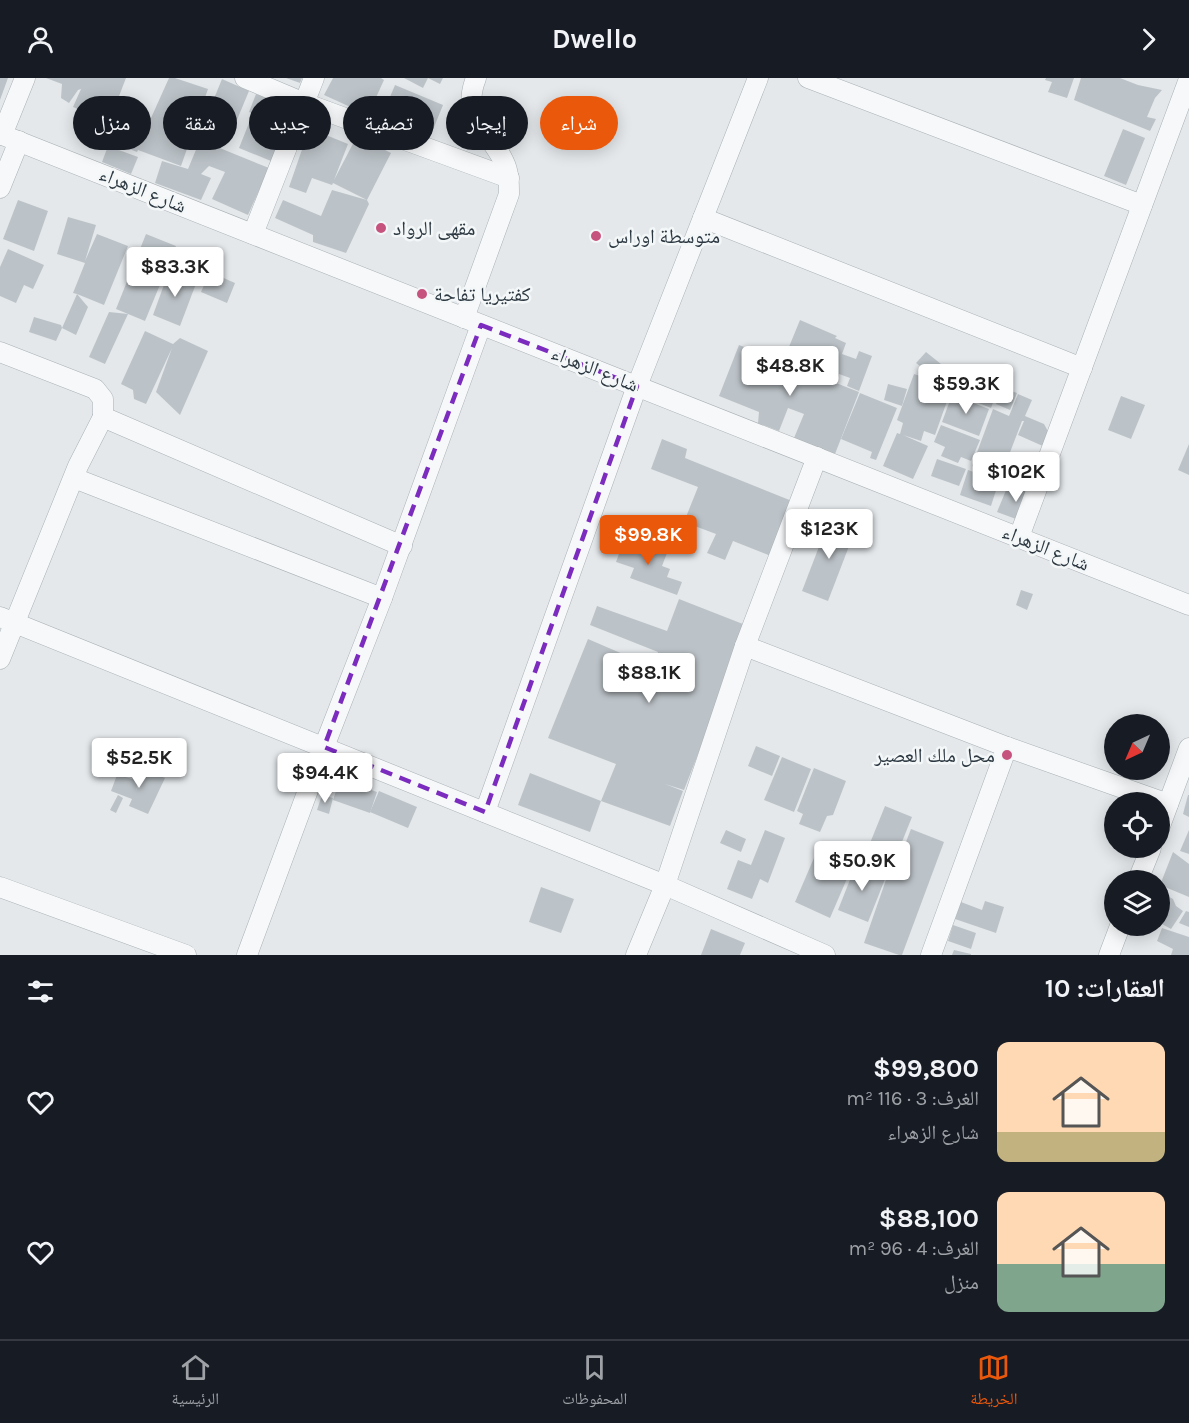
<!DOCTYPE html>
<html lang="ar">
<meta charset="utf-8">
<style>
body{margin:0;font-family:Karla,"Noto Naskh Arabic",sans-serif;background:#20242c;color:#f1f3f6;direction:rtl;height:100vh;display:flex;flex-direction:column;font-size:22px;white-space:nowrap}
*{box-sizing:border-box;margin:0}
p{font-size:20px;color:#9ea1a6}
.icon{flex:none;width:33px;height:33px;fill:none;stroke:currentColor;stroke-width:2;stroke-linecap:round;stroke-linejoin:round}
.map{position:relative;height:877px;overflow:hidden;direction:ltr}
.panel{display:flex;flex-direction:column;background:#171b24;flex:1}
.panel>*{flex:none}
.hud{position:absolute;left:18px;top:18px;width:600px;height:54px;direction:rtl;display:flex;gap:12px}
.needle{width:39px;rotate:224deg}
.tools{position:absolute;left:1104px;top:636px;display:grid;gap:12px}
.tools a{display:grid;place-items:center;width:66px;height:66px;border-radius:50%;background:#171b24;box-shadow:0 3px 15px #0003;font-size:30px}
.price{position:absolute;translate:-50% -51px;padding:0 14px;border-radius:6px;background:#fff;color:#222;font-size:20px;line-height:39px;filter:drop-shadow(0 2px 3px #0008)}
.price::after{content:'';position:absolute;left:50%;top:36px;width:18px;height:14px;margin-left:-9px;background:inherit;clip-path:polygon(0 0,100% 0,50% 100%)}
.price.current{background:#ea580c;color:#fff}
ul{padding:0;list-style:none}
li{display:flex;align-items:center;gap:18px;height:150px;padding:0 24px}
li span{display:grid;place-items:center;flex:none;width:168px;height:120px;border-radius:12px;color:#555}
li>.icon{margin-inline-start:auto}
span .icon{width:72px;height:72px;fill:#fffc;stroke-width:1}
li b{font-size:26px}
h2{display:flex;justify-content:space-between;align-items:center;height:72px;padding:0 24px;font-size:26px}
.pill{padding:0 21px;border-radius:27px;background:#171b24;box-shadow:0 3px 15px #0003;font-size:21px;line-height:54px}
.pill.current{background:#ea580c;color:#fff}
header{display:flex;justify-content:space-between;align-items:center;height:78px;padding:0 24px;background:#171b24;font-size:27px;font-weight:700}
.tabs{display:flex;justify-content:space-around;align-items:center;height:84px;border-top:2px solid #363941;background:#171b24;font-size:16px;color:#9ea1a6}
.tabs a{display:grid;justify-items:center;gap:3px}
.tabs .current{color:#ea580c}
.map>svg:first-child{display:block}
.building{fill:#bcc3c8}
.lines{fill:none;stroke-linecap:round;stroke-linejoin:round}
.street-casing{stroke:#a9b0b5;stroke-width:21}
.street{stroke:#f7f8f9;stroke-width:20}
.marked{fill:none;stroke:#7b2cbf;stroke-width:4.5;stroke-dasharray:12 8;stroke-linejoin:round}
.poi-dot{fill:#c6537e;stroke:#f4f7f8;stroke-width:2}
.labels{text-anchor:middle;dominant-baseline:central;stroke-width:5;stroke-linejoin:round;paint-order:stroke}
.street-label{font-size:20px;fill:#2d3942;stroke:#f4f7f8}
.poi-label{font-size:20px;fill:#2d3942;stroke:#f4f7f8;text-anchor:start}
</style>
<header><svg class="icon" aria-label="forward" viewBox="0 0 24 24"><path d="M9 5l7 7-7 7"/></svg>Dwello<svg class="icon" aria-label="person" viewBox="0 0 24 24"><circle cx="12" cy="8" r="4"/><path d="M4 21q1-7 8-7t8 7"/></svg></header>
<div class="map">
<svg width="1189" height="877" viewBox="0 0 1189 877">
<rect width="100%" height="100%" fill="#e4e8eb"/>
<g class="building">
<polygon points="0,0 8,0 0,22"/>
<polygon points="46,0 126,0 116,26 111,24 103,42 73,29 81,11 78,12 69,25 61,20 62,6"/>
<polygon points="169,0 175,0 208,11 181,88 138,72 137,74 102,60 116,26 151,40"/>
<polygon points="286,0 302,0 300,5"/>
<polygon points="333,0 381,0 384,2 368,37 324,17"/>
<polygon points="404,0 428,0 423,10"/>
<polygon points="428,0 443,0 440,6"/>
<polygon points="1046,0 1074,0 1067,20 1048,14 1052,4 1045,2"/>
<polygon points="1081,0 1120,0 1138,7 1162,12 1155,20 1147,39 1156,41 1150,53 1074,22"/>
<polygon points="222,1 249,13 229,61 202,50"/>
<polygon points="395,7 443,27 430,59 382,38"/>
<polygon points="256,16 288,28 281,47 249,34"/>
<polygon points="249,45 282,58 271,83 239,70"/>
<polygon points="1123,51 1145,60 1126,107 1104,98"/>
<polygon points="326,57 348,66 334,102 357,58 391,75 367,122 369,126 346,175 313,164 313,157 275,140 283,122 321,138 332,112 367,122 333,105 332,107 312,100 306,115 289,109 305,63 315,67"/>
<polygon points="200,62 269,90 248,137 212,121 225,94 209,88 201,96 211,100 201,122 155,105 162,83 188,91"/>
<polygon points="108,68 138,79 131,96 102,84"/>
<polygon points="18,122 48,133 34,173 3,161"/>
<polygon points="68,139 96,147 85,183 97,156 128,168 104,227 77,216 88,229 76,257 62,250 56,263 29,254 34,239 61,247 62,250 77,216 73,215 85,185 57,176"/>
<polygon points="146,156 176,168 145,243 116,231"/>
<polygon points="8,171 44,187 33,211 24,207 16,225 0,218 0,189"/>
<polygon points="169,193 197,203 180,248 153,237"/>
<polygon points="210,194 235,205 227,225 201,214"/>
<polygon points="109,234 128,236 105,286 89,279"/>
<polygon points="800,242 837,258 835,260 846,265 842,276 856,281 859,273 872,278 859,313 847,308 850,300 839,296 837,303 821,298 827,283 820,297 784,281"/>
<polygon points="145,253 173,266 180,260 208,273 180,337 156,314 172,270 146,326 134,321 133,312 121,306"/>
<polygon points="739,267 859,314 835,376 794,360 804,336 788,330 779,353 758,345 759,334 719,318"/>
<polygon points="926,274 941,286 932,297 916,285"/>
<polygon points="961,294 999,308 991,330 954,315"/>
<polygon points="914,296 935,303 930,319 936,303 952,309 935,357 924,353 921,363 903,357 928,368 913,401 883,388 897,355 900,356 903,345 897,342"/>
<polygon points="888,306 907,311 902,328 884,322"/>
<polygon points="1003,310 1017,315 1010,332 996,326"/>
<polygon points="860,315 897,330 876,382 870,380 872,374 841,361"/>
<polygon points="1018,316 1032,322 1025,338 1044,346 1050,357 1045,369 1018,357 1024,343 1022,343 1004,390 996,388 993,396 972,388 993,331 1009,338"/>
<polygon points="952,317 989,331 979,358 942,344"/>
<polygon points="1121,318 1145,327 1131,361 1108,352"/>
<polygon points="941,347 980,362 971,383 961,379 958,385 941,378 945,369 934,364"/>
<polygon points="662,361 687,371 685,380 792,423 771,478 733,463 725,482 707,475 716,456 684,444 698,409 651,391"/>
<polygon points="1189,366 1189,397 1178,392"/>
<polygon points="937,381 966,391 959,408 931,398"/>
<polygon points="968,392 999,403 991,428 960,417"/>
<polygon points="1009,405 1033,414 1024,444 997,434"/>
<polygon points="830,440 856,450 828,523 802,513"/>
<polygon points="625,459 667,475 662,488 670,491 667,499 682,504 677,517 630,500 634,490 616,484"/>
<polygon points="1021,512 1033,516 1027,532 1016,527"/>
<polygon points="679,521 748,548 684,712 665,706 683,713 670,748 601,723 616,686 548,660 588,561 653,589 658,574 590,547 597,528 667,553"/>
<polygon points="756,668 780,678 772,698 748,688"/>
<polygon points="782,679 811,691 794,734 764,722"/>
<polygon points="120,689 124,690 123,698 132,701 134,697 140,699 136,713 144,692 165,700 148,736 129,728 132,721 111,713"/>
<polygon points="814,690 846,703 833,737 827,738 820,754 799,746 803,736 797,733"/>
<polygon points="530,695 601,723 590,754 518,727"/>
<polygon points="340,701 377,714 370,735 333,722"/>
<polygon points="379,713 417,729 408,750 370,734"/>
<polygon points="118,717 123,720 116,735 110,732"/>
<polygon points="322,717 333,720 329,736 317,732"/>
<polygon points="1188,717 1189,717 1189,739 1183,736"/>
<polygon points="885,728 912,739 891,791 864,780"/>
<polygon points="911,751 944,764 902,877 899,877 864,865 888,796 893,797"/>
<polygon points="726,752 746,761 741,774 720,765"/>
<polygon points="765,752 785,760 768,805 760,801 752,821 727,811 738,782 751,787"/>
<polygon points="1189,752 1189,776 1180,773"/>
<polygon points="820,766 855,782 830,840 795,824"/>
<polygon points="1173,774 1189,786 1189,819 1160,807"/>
<polygon points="857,784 887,796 868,844 838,832"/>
<polygon points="541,809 574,821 561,855 529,844"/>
<polygon points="1164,816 1173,821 1176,828 1183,833 1171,851 1160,845 1160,821"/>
<polygon points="985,823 1004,829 996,855 955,841 961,824 982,832"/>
<polygon points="1186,833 1189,834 1189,849 1179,845"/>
<polygon points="953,847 976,855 971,871 948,863"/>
<polygon points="1162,850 1189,859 1189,877 1171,877 1173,871 1157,863"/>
<polygon points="711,851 745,865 740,877 701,877"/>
<polygon points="954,872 971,876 971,877 952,877"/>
</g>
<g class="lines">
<g class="street-casing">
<g id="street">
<polyline points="245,0 304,25 509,100"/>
<polyline points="808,0 1142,127"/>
<polyline points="0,56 1189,527"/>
<polyline points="2,57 25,0"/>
<polyline points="0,110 19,63"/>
<polyline points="703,140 1082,290"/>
<polyline points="253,156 314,0"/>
<path d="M464 240 509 116C509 105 509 94 504 84 489 51 460 42 476 0"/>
<polyline points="0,274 95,311 103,321 103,339"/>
<polyline points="74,400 382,520"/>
<polyline points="1019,459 1189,1"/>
<polyline points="0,539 665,807 825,877"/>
<polyline points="745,568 1007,669 1168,726"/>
<polyline points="0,581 78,388 103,339 402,468"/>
<polyline points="485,734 637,308 758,0"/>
<polyline points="1160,748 1189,670"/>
<polyline points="1138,802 1151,770"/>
<polyline points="0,809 186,877"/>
<polyline points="247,877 324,669 382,520 481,247"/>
<polyline points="636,877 665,807 745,568 817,379"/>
<polyline points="931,877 1007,669"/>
<polyline points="1109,877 1120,848"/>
</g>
</g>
<use href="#street" class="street"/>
</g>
<path class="marked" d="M481 247 637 308 485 734 324 669Z"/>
<g class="poi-dot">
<circle cx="381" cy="150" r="6"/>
<circle cx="596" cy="158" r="6"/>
<circle cx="422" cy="216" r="6"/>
<circle cx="1007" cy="677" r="6"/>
</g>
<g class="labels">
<g class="street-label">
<text transform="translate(143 112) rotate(22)">شارع الزهراء</text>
<text transform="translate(595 291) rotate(22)">شارع الزهراء</text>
<text transform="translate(1046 470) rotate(22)">شارع الزهراء</text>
</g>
<g class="poi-label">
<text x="393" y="150">مقهى الرواد</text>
<text x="608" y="158">متوسطة اوراس</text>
<text x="434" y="216">كفتيريا تفاحة</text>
<text x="995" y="677" text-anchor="end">محل ملك العصير</text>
</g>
</g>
</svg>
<div class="tools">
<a><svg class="needle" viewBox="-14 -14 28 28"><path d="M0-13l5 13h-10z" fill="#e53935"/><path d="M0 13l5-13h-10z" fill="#9ea1a6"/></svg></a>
<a><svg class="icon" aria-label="locate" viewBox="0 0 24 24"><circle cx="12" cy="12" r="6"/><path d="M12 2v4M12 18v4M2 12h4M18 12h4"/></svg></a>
<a><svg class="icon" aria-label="layers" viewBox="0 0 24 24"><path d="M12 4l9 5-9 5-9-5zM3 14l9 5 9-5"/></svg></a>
</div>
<b class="price" style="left:175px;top:220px">$83.3K</b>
<b class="price" style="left:790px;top:319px">$48.8K</b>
<b class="price" style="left:966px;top:337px">$59.3K</b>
<b class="price" style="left:1016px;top:425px">$102K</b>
<b class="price" style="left:829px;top:482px">$123K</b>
<b class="price current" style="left:648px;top:488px">$99.8K</b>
<b class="price" style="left:649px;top:626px">$88.1K</b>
<b class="price" style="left:139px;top:711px">$52.5K</b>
<b class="price" style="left:325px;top:726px">$94.4K</b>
<b class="price" style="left:862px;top:814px">$50.9K</b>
<div class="hud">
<a class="pill current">شراء</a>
<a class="pill">إيجار</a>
<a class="pill">تصفية</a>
<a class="pill">جديد</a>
<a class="pill">شقة</a>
<a class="pill">منزل</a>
</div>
</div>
<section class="panel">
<h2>العقارات: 10<svg class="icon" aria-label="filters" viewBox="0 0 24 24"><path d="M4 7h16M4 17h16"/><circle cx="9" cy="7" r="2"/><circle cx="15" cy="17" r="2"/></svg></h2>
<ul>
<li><span style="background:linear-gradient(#ffd9b3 75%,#c2b280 0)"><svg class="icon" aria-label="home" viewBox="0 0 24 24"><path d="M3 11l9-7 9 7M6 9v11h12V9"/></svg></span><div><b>$99,800</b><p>الغرف: 3 · 116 m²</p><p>شارع الزهراء</p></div><svg class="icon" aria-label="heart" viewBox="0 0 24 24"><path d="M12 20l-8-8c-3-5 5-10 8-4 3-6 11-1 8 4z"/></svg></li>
<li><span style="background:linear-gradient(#ffd9b3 60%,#7fa58c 0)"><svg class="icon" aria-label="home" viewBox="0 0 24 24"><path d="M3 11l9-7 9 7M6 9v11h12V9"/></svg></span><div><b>$88,100</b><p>الغرف: 4 · 96 m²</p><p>منزل</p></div><svg class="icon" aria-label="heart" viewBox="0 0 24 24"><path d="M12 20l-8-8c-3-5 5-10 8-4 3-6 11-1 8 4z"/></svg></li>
</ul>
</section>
<nav class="tabs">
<a class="current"><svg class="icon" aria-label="map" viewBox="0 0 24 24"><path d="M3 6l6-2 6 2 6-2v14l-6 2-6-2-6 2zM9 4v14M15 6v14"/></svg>الخريطة</a>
<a><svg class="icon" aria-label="saved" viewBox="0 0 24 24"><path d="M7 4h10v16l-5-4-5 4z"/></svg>المحفوظات</a>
<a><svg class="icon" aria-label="home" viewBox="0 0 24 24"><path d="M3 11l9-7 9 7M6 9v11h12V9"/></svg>الرئيسية</a>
</nav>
